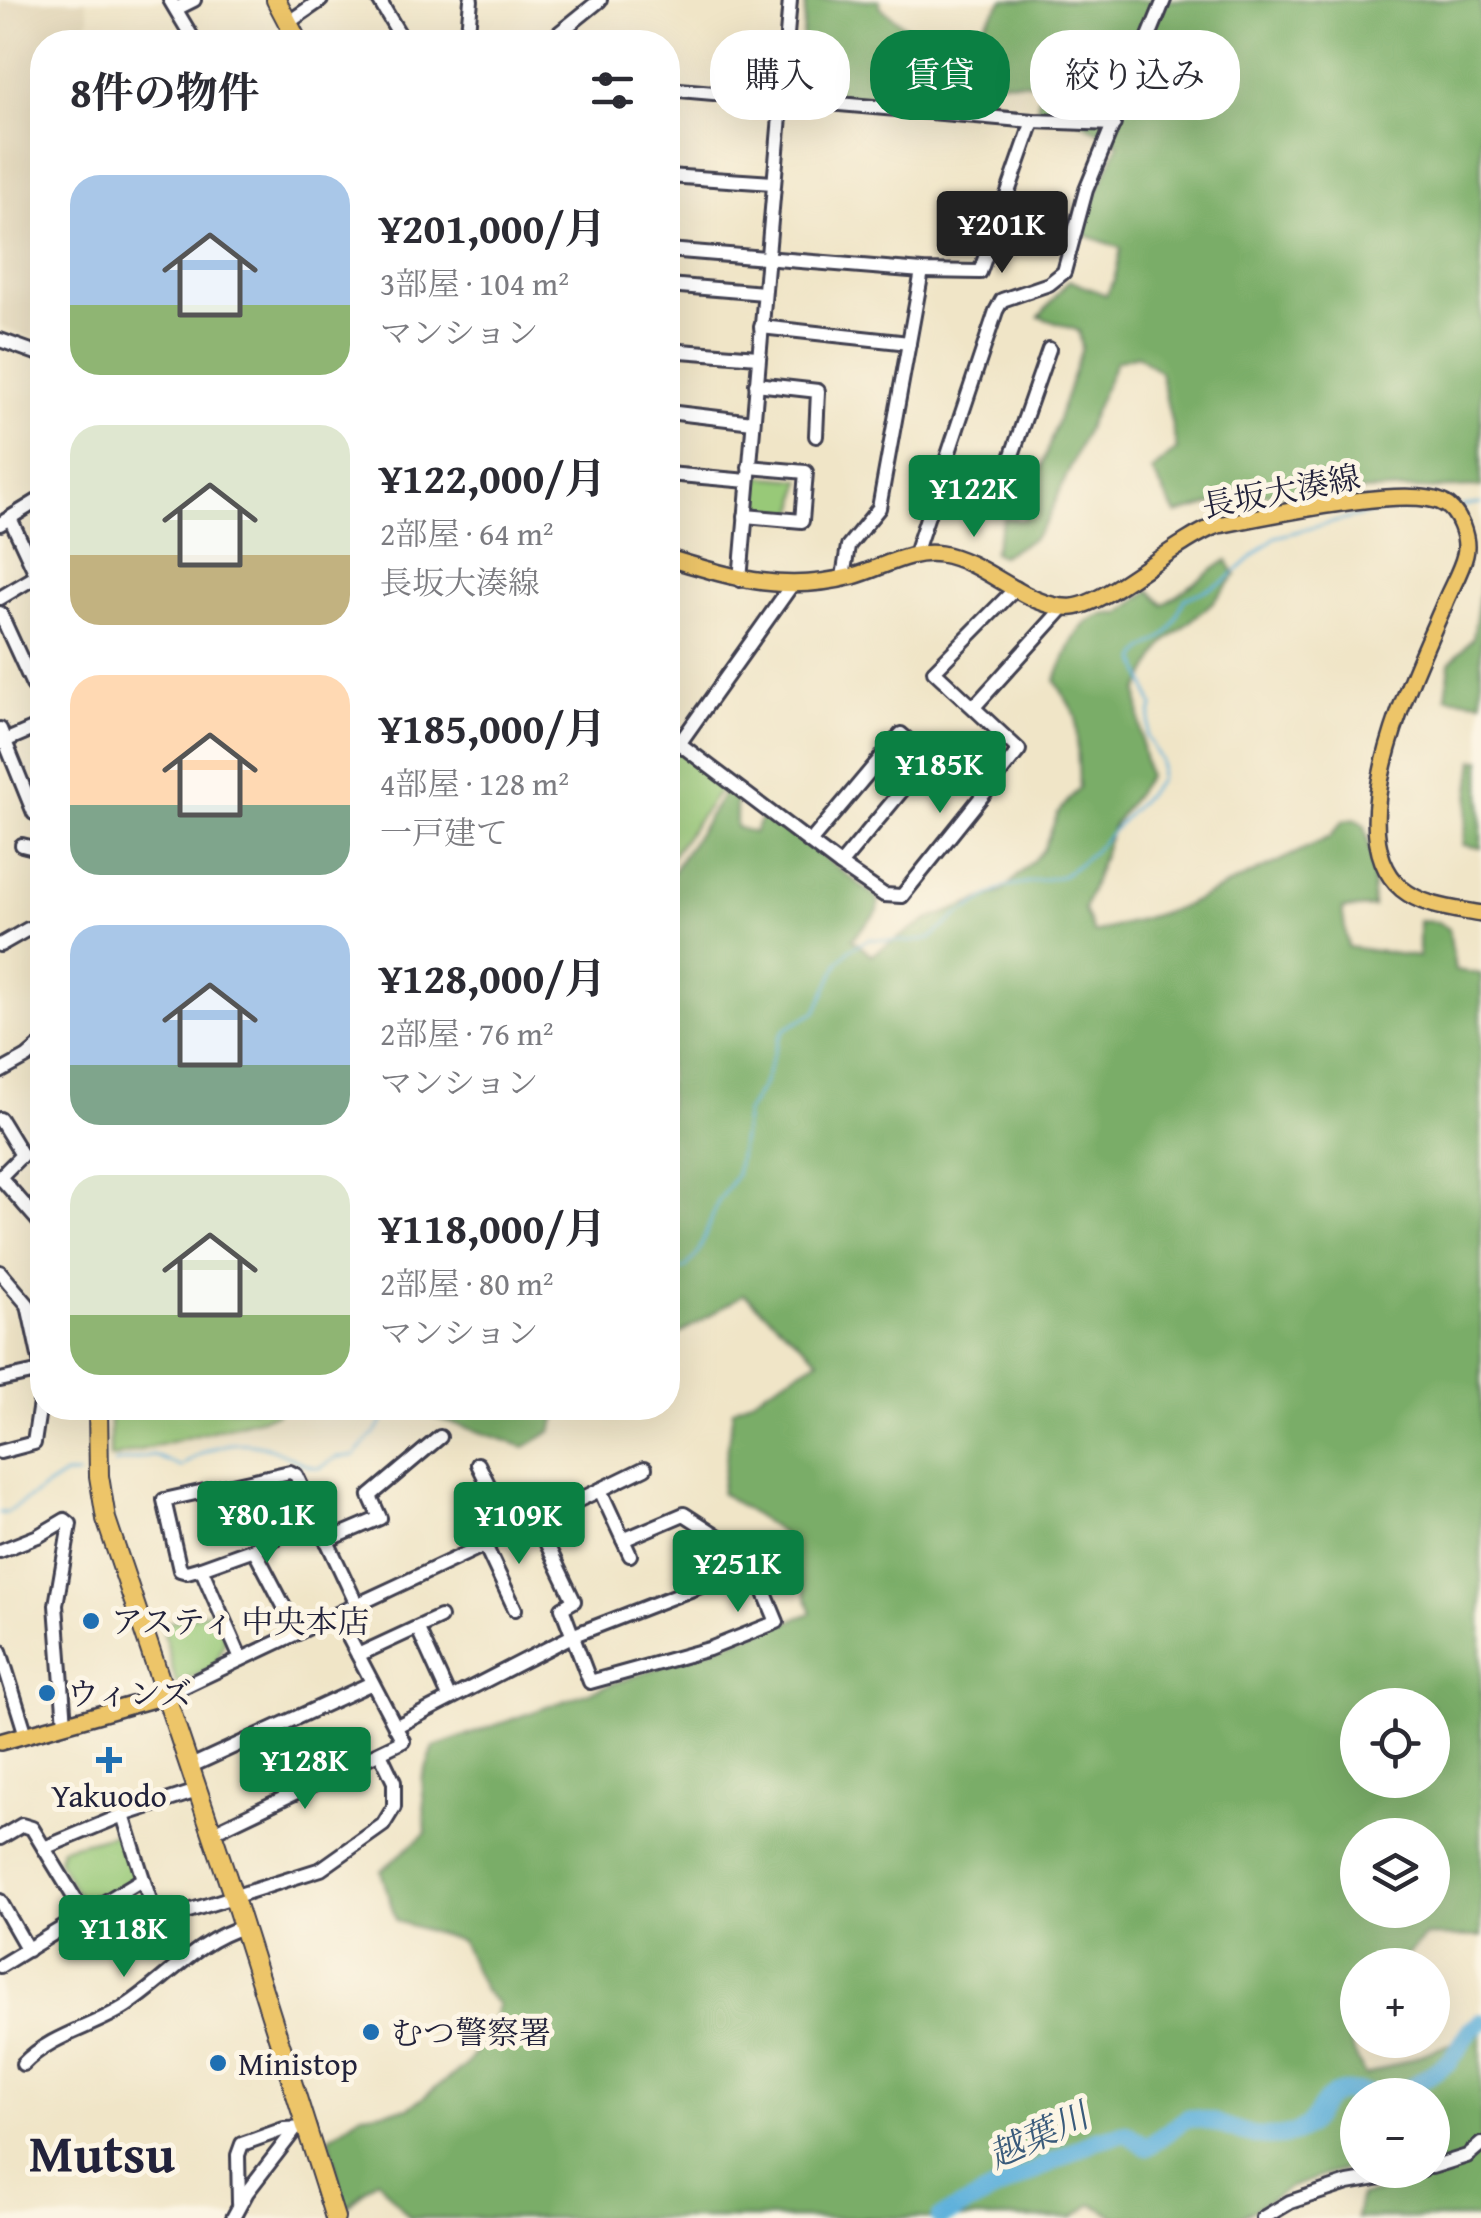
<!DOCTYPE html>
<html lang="ja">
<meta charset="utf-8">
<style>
body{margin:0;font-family:"Gentium Book Plus","Noto Serif JP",serif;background:#f2f2f3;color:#2b2b33;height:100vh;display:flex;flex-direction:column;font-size:38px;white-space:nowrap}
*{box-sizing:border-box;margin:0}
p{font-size:32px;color:#7c7c81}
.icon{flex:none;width:55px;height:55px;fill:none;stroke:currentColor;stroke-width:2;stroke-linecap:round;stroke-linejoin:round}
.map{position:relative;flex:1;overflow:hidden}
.details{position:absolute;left:30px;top:30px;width:650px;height:1390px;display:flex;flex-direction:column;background:#fff;border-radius:40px;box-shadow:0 10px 40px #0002}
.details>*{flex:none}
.top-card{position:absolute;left:710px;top:30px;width:620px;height:90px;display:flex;gap:20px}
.fabs{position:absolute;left:1340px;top:1688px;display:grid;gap:20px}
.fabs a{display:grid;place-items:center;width:110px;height:110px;border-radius:50%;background:#fff;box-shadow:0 10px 40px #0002;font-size:50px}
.price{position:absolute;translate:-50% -85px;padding:0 22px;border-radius:10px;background:#0b8043;color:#fff;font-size:32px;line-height:65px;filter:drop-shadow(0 2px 5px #0008)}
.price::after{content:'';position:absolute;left:50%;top:60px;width:30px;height:22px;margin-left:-15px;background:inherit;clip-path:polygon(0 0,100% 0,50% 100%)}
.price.active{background:#222;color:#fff}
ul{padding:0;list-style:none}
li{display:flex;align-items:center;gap:30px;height:250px;padding:0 40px}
li span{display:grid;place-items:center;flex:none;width:280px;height:200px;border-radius:30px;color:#555}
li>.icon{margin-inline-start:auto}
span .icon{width:120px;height:120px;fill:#fffc;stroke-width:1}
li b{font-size:42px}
h2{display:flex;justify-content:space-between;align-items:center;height:120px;padding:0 40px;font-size:42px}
.tag{padding:0 35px;border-radius:40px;background:#fff;box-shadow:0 10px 40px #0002;font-size:35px;line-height:90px}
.tag.active{background:#0b8043;color:#fff}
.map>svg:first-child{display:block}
.built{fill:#e2d6b7}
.green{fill:#98c978;stroke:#5d765a;stroke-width:2.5}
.forest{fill:#7aad68;stroke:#4e6852;stroke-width:2.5;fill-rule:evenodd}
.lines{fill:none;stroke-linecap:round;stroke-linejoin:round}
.stream{stroke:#5fb1db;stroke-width:2.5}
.river{stroke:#5fb1db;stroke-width:18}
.minor-casing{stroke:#413f50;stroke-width:18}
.major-casing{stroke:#413f50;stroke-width:20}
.highway-casing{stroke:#413f50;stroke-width:22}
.minor{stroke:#fff;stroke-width:12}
.major{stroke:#edc569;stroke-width:15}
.highway{stroke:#edc569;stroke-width:18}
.poi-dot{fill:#1f6fb2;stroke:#fcf5e5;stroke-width:4}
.labels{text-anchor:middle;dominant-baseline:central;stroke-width:10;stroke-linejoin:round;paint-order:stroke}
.street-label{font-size:32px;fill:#22223b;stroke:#fcf5e5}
.poi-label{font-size:32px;fill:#22223b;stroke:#fcf5e5;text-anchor:start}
.water-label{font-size:35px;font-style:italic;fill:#3a5b7b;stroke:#fcf5e5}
.town-label{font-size:52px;font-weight:bold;fill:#22223b;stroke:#fcf5e5}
</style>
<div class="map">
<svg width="1481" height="2218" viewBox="0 0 1481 2218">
<rect width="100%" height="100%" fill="#fcf5e5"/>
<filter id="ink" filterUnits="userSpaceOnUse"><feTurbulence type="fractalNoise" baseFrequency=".01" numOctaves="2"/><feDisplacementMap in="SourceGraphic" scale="20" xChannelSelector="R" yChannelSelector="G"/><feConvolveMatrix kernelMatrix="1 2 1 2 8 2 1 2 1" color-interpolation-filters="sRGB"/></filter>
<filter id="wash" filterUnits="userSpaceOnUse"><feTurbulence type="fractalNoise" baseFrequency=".0048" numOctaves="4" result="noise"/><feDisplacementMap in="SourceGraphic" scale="40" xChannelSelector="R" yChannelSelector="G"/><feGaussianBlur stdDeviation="2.25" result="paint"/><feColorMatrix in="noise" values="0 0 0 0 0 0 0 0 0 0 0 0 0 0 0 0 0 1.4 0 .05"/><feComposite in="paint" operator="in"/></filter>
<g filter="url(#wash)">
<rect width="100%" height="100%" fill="#f0e5c7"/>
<polygon class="built" points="0,0 86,0 89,18 80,42 42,42 42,277 33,338 0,326"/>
<g class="green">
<polygon points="755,476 801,480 795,515 751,510"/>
<polygon points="668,738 727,780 668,861"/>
<polygon points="110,1408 276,1408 277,1414 110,1458"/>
<polygon points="214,1610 225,1640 214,1668 176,1684 162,1624"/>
<polygon points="120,1833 135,1874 133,1880 93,1907 83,1904 58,1860 62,1848"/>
</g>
<g class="forest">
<polygon points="806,0 880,0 880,7 906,27 970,42 1003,0 1481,0 1481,487 1244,495 1176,514 1152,471 1177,449 1160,372 1137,355 1116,361 1047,521 1034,538 1001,556 993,552 1004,518 1024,520 1082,348 1079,331 1039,317 1069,280 1106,295 1114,281 1121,248 1079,233 1119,143 1070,116 1037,113 1040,84 992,80 989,109 823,94 807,85 800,67"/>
<path d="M1227 560 1236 575 1213 602 1164 643 1138 691 1142 747 1148 776 1113 826 1084 910 1094 933 1182 907 1330 837 1343 821 1356 819 1365 826 1373 865V907L1342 909 1348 947 1419 957V921L1438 922 1449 929 1455 970 1481 974V1937L1426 1936 1397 1965H1358L1357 2004 1339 2020 1365 2076 1481 2032V2218H1356L1360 2196 1411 2184 1409 2170H1432V2095H1358L1357 2127 1348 2129 1357 2165 1291 2187 1239 2218H1118L1092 2204 1073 2218H410L377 2179 344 2209 329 2138 362 2114 409 2108 465 2066 491 2029 498 2004 484 1991 461 1941 396 1921 381 1871 426 1833 422 1780 434 1747 812 1613 783 1534 721 1493 733 1410 819 1359 744 1294 668 1341V879L728 787 736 792V827L754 833 764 812 879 899 878 911 852 939 871 955 928 920 1002 892 1043 850 1058 813 1079 788 1076 716 1055 680C1071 648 1077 610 1120 614L1150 590 1163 605ZM1358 1705H1432V1780H1358ZM1358 1835H1432V1910H1358Z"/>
<polygon points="1481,582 1481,701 1446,697 1450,663 1473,638"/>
<polygon points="1474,760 1481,760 1481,848 1463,845"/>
<polygon points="406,1408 561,1408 552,1431 525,1447"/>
</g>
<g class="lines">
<g class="stream">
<polyline points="1462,506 1481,504"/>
<path d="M668 1272 685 1268 698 1254 718 1202 736 1175 746 1112 763 1085 779 1038 785 1029 816 1012 839 962 850 949 869 939 911 942 931 938 957 916 1004 887 1063 876 1092 853 1159 781 1161 761 1147 736 1153 706 1137 660C1144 644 1159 644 1169 631 1177 622 1178 609 1185 599L1224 582 1275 537 1375 512 1420 508"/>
<path d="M114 1463 153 1455 181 1467C214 1442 245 1435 284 1454 296 1460 306 1467 320 1468L337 1457 354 1456 377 1431 391 1408"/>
<polyline points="0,1513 6,1513 65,1475 78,1475"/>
</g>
<g class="river">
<polyline points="1400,2095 1450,2061 1471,2029 1481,2022"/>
<path d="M940 2218 1096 2140 1126 2133 1147 2147 1187 2118C1223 2118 1245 2144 1288 2135 1331 2126 1308 2078 1374 2095"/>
</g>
</g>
</g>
<g filter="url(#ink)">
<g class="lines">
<g class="minor-casing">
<g id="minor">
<polyline points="170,0 195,42"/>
<polyline points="379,0 404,42"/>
<polyline points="176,9 194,0"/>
<polyline points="289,22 321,0"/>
<polyline points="467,42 471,0"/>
<polyline points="548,42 600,0"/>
<polyline points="668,89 1033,121 1114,124"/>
<polyline points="668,176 773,183"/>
<polyline points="668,250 922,271 980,272 1033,121"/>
<polyline points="668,285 764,293"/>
<polyline points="761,327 909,343"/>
<polyline points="0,340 42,355"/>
<polyline points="668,350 758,357"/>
<polyline points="756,384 818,391 816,436"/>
<polyline points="668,412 753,422"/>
<polyline points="943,463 990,480 1004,478 1049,349"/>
<polyline points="668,474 748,481"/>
<polyline points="745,516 802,521 806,472 749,467"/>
<polyline points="0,524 42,498"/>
<polyline points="915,554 996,311 1002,300 1049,284 1064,272 1086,190 1164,0"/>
<polyline points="843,577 848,546 879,508 922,271"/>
<polyline points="740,580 790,0"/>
<polyline points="0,598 37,576 10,518"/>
<polyline points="0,613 33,685"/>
<polyline points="974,707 1064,607"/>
<polyline points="0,729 34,813 42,815"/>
<polyline points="668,735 840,865 884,895 902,896 1019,750 934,671 1016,588"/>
<polyline points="0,743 42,725"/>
<polyline points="679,744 791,586"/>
<polyline points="811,841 901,734 929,758 840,865"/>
<polyline points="22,845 42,850"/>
<polyline points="0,945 28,929 42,935"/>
<polyline points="0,1072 27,1057 42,1044"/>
<polyline points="0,1119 22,1155 0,1177 42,1225"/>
<polyline points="0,1272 28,1305 42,1370"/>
<polyline points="0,1380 41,1371 42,1379"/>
<polyline points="0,1452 34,1443 42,1389"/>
<polyline points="478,1464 511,1530"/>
<polyline points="600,1490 630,1555"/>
<polyline points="535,1519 574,1601 562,1608 590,1682 709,1649 777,1622 750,1557 684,1514 623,1540"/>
<polyline points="326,1541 380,1518 370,1496 440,1437"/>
<polyline points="484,1543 515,1609"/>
<polyline points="254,1549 298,1633"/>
<polyline points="0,1551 38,1536 65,1520 70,1524 56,1605 65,1724"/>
<polyline points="201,1568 254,1549 314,1519"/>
<polyline points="418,1629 449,1697"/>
<polyline points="0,1651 26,1735"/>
<polyline points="358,1655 440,1617"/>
<polyline points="241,1659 201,1568 187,1572 180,1570 164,1500 290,1472 296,1475 358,1607"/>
<path d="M164 1696C324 1619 486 1546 645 1468"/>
<polyline points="395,1727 574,1635 755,1565"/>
<polyline points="189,1767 372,1683"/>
<polyline points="123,1815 143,1879"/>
<polyline points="211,1833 403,1741 338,1617"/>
<polyline points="0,1838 22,1825 32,1828 44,1848 123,1815 197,1791"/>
<polyline points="44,1848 86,1917"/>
<polyline points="0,1901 28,1950"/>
<polyline points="0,1966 143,1879 157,1921 321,1869 383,1825 394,1807 394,1782 380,1753"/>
<path d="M23 2064C52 2034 92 2028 126 2006 166 1980 197 1940 244 1927"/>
<polyline points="1432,2167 1467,2156 1481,2144"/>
<polyline points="239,2203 238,2155 242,2144 284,2129 309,2128"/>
<polyline points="233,2218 247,2192 294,2131"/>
<polyline points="1263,2218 1290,2202 1348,2183 1423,2170"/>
</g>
</g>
<g class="major-casing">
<g id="major">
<path d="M668 558C735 578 783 594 853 576 882 568 910 549 941 554 986 561 1029 611 1073 607 1107 604 1176 540 1218 525 1263 517 1407 484 1443 503 1459 510 1469 539 1465 555 1461 572 1450 589 1444 605 1416 670 1335 832 1402 889 1424 907 1455 909 1481 914"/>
<polyline points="0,1742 164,1696"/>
</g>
</g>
<g class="highway-casing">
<g id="highway">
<polyline points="276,0 298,42"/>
<polyline points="98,1408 99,1476 106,1519 234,1898 335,2218"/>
</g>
</g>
<use href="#minor" class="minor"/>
<use href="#major" class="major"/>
<use href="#highway" class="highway"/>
</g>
</g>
<g class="poi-dot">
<circle cx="91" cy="1621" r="10"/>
<circle cx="47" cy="1693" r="10"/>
<path d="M104 1745h10v10h10v10h-10v10h-10v-10h-10v-10h10z"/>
<circle cx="371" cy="2032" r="10"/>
<circle cx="218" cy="2063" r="10"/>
</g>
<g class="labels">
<g class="street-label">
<text transform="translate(1281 491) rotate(-11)">長坂大湊線</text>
</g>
<g class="poi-label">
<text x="111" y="1621">アスティ 中央本店</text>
<text x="67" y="1693">ウィンズ</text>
<text x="109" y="1795" text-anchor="middle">Yakuodo</text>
<text x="391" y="2032">むつ警察署</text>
<text x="238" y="2063">Ministop</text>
</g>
<g class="water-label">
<text transform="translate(1038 2135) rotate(-25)">越葉川</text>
</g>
<g class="town-label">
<text x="102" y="2153">Mutsu</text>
</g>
</g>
</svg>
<div class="fabs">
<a><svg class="icon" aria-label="locate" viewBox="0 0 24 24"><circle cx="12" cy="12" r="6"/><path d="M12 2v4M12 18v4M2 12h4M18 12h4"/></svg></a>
<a><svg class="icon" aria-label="layers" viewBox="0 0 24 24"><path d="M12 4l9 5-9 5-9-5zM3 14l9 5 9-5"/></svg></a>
<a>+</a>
<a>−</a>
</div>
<b class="price active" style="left:1002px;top:276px">¥201K</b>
<b class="price" style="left:974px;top:540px">¥122K</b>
<b class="price" style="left:940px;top:816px">¥185K</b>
<b class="price" style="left:267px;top:1566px">¥80.1K</b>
<b class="price" style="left:519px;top:1567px">¥109K</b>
<b class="price" style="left:738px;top:1615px">¥251K</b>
<b class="price" style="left:305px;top:1812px">¥128K</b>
<b class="price" style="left:124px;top:1980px">¥118K</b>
<div class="top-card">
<a class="tag">購入</a>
<a class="tag active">賃貸</a>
<a class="tag">絞り込み</a>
</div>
<section class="details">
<h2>8件の物件<svg class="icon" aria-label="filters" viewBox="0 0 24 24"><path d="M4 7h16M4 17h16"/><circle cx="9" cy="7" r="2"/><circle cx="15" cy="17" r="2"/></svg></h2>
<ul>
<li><span style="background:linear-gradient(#a9c7e8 65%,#8fb573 0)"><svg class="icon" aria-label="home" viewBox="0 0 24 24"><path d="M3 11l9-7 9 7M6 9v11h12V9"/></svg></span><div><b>¥201,000/月</b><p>3部屋 · 104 m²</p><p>マンション</p></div></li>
<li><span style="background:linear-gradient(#dfe7d0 65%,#c2b280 0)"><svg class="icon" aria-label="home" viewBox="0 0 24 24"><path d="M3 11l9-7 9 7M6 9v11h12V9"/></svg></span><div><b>¥122,000/月</b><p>2部屋 · 64 m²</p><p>長坂大湊線</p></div></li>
<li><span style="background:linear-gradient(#ffd9b3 65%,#7fa58c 0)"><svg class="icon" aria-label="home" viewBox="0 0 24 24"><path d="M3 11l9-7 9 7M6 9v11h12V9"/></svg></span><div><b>¥185,000/月</b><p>4部屋 · 128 m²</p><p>一戸建て</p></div></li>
<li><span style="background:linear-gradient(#a9c7e8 70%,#7fa58c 0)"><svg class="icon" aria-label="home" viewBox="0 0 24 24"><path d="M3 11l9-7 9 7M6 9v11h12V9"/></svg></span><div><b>¥128,000/月</b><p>2部屋 · 76 m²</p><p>マンション</p></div></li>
<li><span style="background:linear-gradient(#dfe7d0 70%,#8fb573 0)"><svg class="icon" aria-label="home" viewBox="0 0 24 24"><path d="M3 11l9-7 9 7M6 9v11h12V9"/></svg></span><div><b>¥118,000/月</b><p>2部屋 · 80 m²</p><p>マンション</p></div></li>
</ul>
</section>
</div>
